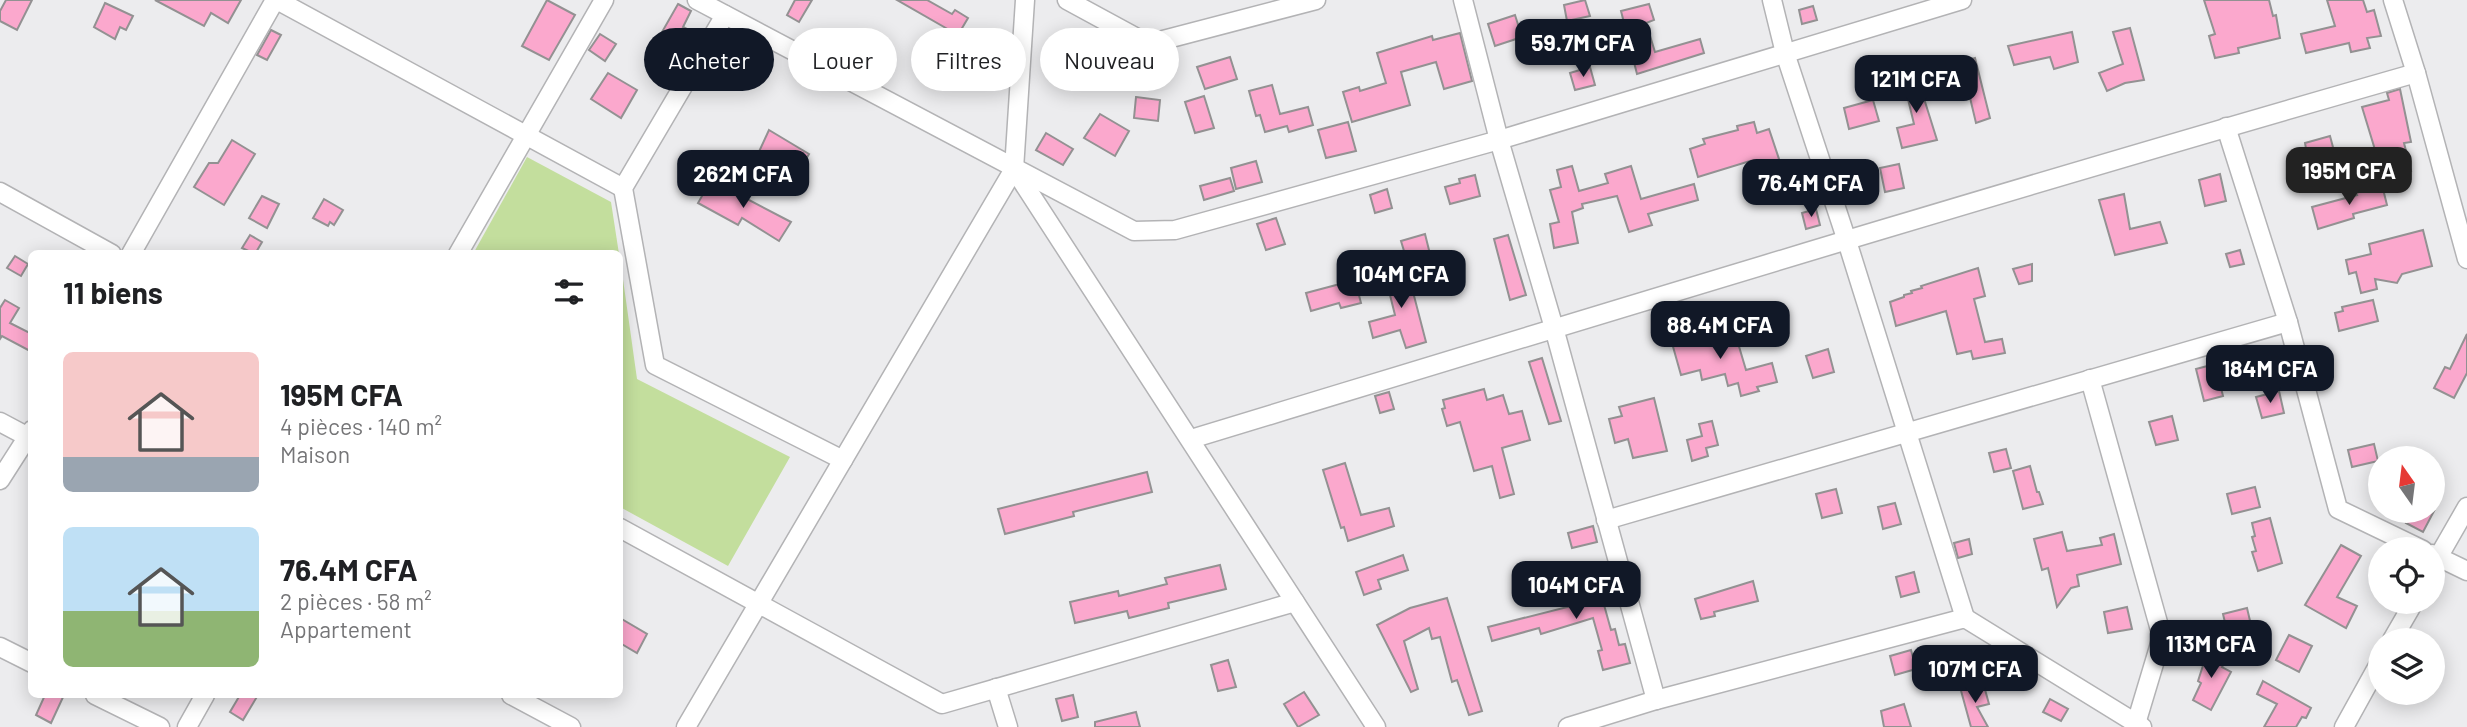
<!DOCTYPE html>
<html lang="fr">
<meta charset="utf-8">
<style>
body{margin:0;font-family:Barlow,sans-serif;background:#f6f6f6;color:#202124;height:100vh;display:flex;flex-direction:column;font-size:26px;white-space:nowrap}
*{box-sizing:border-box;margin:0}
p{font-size:23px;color:#757577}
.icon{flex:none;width:38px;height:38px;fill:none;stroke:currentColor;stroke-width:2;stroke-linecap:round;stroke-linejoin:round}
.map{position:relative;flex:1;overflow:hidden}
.details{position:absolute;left:28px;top:250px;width:595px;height:448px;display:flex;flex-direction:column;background:#fff;border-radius:10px;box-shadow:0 4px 18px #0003}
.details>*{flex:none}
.top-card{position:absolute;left:644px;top:28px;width:665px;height:63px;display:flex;gap:14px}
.needle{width:46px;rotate:346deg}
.tools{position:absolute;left:2368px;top:446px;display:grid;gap:14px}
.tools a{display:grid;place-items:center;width:77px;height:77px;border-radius:50%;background:#fff;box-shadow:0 4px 18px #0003;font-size:35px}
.price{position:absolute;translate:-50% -60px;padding:0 16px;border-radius:14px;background:#111827;color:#fff;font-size:23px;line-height:46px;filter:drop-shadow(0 2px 4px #0008)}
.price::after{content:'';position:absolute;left:50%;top:42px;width:21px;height:16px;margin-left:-10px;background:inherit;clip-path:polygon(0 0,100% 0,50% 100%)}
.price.current{background:#222;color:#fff}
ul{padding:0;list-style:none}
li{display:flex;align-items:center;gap:21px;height:175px;padding:0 35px}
li span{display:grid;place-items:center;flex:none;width:196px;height:140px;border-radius:10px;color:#555}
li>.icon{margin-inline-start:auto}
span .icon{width:84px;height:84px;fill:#fffc;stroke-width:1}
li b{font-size:30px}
h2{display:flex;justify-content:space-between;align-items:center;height:84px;padding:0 35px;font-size:30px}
.tag{padding:0 24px;border-radius:32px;background:#fff;box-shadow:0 4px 18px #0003;font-size:24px;line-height:63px}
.tag.current{background:#111827;color:#fff}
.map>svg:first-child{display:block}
.green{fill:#c3de9d}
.building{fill:#fba8cd;stroke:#939192;stroke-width:2}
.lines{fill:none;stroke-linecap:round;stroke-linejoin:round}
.minor-casing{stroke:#b3b3b5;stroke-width:21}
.minor{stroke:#fff;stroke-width:18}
</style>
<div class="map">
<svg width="2467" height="727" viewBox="0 0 2467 727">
<rect width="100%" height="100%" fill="#ececee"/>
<g class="green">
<polygon points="527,157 611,202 619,254 473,254"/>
<polygon points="620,258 637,379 790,457 728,566 620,507"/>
</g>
<g class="building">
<polygon points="6,0 32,0 17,30 0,21 0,11"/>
<polygon points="155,0 241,0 228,23 211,13 204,26"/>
<polygon points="547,0 575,15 549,60 522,46"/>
<polygon points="795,0 812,0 799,22 787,15"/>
<polygon points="897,0 927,0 952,14 955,10 968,18 958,35"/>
<polygon points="1585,0 1590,16 1567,21 1564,5"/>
<polygon points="2204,0 2269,0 2273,16 2276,15 2280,38 2238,48 2239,53 2215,58 2209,36 2215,34"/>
<polygon points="2327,0 2363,0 2367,12 2374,10 2381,36 2367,38 2370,48 2351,52 2349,43 2306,53 2301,34 2335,26"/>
<polygon points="105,3 133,16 126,30 120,27 115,39 94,27"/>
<polygon points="678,4 691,11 683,27 695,33 679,60 654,46"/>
<polygon points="1649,4 1654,20 1646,23 1655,52 1700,39 1704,53 1637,74 1621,11"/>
<polygon points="1813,6 1817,20 1802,24 1799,10"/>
<polygon points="1515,15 1522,37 1495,46 1488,24"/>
<polygon points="2130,28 2144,80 2125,83 2107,91 2099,73 2123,64 2113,32"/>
<polygon points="271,30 281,35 267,60 257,55"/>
<polygon points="1554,30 1559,46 1539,52 1534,36"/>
<polygon points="2072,32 2078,62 2054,69 2050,57 2014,65 2008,46"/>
<polygon points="1460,33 1472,81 1444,89 1436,62 1401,72 1410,105 1352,122 1343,92 1359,87 1360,91 1386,83 1377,53 1432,36 1433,40"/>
<polygon points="600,34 616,44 605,61 589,50"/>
<polygon points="1230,57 1237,79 1205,89 1197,67"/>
<polygon points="1975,58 1990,118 1976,123 1967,85 1964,85 1958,63"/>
<polygon points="1590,67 1595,85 1575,90 1570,73"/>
<polygon points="608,73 637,90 621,118 591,99"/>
<polygon points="1916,73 1937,140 1902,148 1897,128 1914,124 1907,95 1905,96 1899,78"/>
<polygon points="1272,85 1280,114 1308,107 1313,125 1289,132 1287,126 1265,132 1260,115 1256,116 1249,91"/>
<polygon points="2400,89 2411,142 2404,143 2411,171 2386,175 2380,152 2376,153 2362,107 2389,100 2387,93"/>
<polygon points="1204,96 1214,128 1195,133 1185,102"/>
<polygon points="1136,97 1160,100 1158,121 1134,118"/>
<polygon points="1873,100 1879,121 1849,129 1844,108"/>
<polygon points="1100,114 1129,131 1115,156 1084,138"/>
<polygon points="1348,122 1356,151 1326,158 1318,130"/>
<polygon points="1754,122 1757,133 1769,129 1788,186 1759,194 1750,161 1698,177 1690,149 1705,144 1703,139 1738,130 1737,126"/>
<polygon points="769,130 809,154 789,187 749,166 755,155 757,156"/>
<polygon points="1046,133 1073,149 1063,165 1036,150"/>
<polygon points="2330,136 2334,151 2341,150 2343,159 2336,161 2339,170 2315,175 2312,166 2303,168 2299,154 2307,154 2305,143"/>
<polygon points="232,140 255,154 224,205 194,187 209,163 218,163"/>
<polygon points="1256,161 1262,182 1236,189 1231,168"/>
<polygon points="1899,164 1904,188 1885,192 1880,168"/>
<polygon points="1572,166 1579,191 1608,183 1605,174 1631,166 1641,199 1694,184 1698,200 1648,214 1652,225 1629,232 1617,196 1582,204 1583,208 1572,212 1578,243 1554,248 1550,224 1559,222 1550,190 1561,187 1557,170"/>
<polygon points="2220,174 2226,201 2205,206 2199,180"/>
<polygon points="1475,175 1480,196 1450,204 1445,187 1460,183 1459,179"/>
<polygon points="1230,178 1234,191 1204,200 1200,186"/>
<polygon points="711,180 791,222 779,241 742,218 738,225 698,203"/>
<polygon points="2382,185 2387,205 2353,214 2354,218 2318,229 2312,207 2357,195 2356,193"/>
<polygon points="1387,189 1392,208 1375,213 1370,195"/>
<polygon points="2124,194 2130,229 2160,222 2167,243 2115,255 2099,200"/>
<polygon points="262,196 279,204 267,228 249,218"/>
<polygon points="324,199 343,210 334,225 330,222 328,226 313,218"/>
<polygon points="1816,209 1820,225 1806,229 1802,213"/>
<polygon points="1276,218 1285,244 1266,250 1257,224"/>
<polygon points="2423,230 2432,266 2402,274 2397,283 2375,279 2377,289 2361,293 2356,272 2349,274 2346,260 2371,254 2369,244"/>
<polygon points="1425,234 1430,254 1407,261 1401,241"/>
<polygon points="250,235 262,242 255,254 242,248"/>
<polygon points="1508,235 1526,295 1510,300 1494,239"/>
<polygon points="2240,250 2244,264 2230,267 2226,254"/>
<polygon points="15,256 28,264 21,276 7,268"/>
<polygon points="2032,264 2032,281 2019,284 2013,269"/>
<polygon points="1406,265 1426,342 1406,348 1400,330 1373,338 1369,322 1395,315 1384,271"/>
<polygon points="1978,268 1985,296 1974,299 1985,342 2002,339 2005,353 1973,359 1971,351 1957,354 1946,311 1896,326 1890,302 1904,297 1904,295 1912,293 1911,291 1922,288 1921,286"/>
<polygon points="1355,280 1361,303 1341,308 1339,303 1311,311 1306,293"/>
<polygon points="5,300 19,308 10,323 32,334 32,352 2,336 0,339 0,308"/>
<polygon points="2373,300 2378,321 2339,331 2335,313 2343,311 2342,307"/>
<polygon points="1733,306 1737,326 1722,330 1717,310"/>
<polygon points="1694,330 1697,343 1735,333 1746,370 1772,363 1777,382 1757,387 1759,391 1741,396 1738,383 1728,386 1725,374 1702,380 1700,370 1681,375 1670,336"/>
<polygon points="2467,334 2467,373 2454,398 2434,388 2445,367 2450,369"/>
<polygon points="1828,349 1834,372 1813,378 1806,356"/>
<polygon points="1542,358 1561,421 1549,424 1529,362"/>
<polygon points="2215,364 2223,396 2204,401 2196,369"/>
<polygon points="1484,389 1487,400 1503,395 1509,414 1522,411 1530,440 1502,448 1514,494 1500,498 1492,466 1474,471 1460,422 1447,426 1442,409 1445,408 1443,400"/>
<polygon points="2279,391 2284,413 2262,418 2256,397"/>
<polygon points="1389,392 1394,409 1380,413 1375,396"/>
<polygon points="1654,398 1667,451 1633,458 1628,439 1615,443 1609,419 1622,416 1619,407"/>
<polygon points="2172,416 2178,440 2156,445 2149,422"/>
<polygon points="1712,421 1718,445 1706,448 1708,456 1692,461 1687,440 1702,436 1699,424"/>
<polygon points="2374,444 2378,461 2352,467 2348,450"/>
<polygon points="2006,449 2011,468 1994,472 1989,453"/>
<polygon points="1345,463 1361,515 1389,508 1394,526 1348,541 1344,527 1341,528 1323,470"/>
<polygon points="2030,466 2037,492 2039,492 2043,504 2023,509 2013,471"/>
<polygon points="1147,472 1152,492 1073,512 1074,516 1005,534 998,509"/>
<polygon points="2255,487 2260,507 2232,514 2227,494"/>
<polygon points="1836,489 1842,513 1822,518 1816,494"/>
<polygon points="1895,503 1901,524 1883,529 1878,507"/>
<polygon points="2413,511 2434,511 2423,532 2406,523"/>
<polygon points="2270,518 2282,563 2258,571 2252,552 2256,551 2252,537 2255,536 2252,523"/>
<polygon points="1593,526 1597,542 1572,548 1568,533"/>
<polygon points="2062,532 2067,551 2102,545 2100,538 2114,534 2121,564 2077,575 2079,586 2071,588 2057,607 2048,568 2042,570 2034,539"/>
<polygon points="1969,539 1972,554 1958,558 1954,543"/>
<polygon points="2341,545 2361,556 2337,597 2357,606 2346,628 2305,605"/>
<polygon points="1403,555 1408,570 1378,580 1381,589 1364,595 1356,572"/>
<polygon points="1220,565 1226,589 1168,603 1169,608 1129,618 1127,611 1075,623 1070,602 1118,591 1119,596 1167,584 1165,578"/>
<polygon points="1605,570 1611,591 1601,594 1611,630 1615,629 1619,645 1625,644 1630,663 1603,670 1598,651 1602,650 1593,618 1541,634 1539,628 1492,641 1488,627 1587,602 1580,577"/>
<polygon points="1914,572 1919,592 1901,597 1896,577"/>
<polygon points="1753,581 1758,601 1714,612 1715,616 1701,619 1695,599"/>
<polygon points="1447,598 1482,711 1469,715 1457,680 1452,682 1440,637 1432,639 1429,628 1404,641 1418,689 1411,692 1377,625 1410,608"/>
<polygon points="2127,607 2132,629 2108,633 2104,612"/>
<polygon points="2247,608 2251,625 2227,631 2223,614"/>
<polygon points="620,618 647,634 637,653 620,643"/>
<polygon points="2289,635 2312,646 2299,672 2276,660"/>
<polygon points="1911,650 1916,669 1895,675 1890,656"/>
<polygon points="2208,650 2226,660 2222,667 2231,672 2211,710 2193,700 2201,683 2198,681"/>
<polygon points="1228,660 1236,687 1218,691 1211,665"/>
<polygon points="2263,681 2311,708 2306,718 2302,717 2296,727 2264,727 2277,704 2257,694"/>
<polygon points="1965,686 1967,690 1984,686 1989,704 1977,707 1988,727 1971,727 1960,687"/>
<polygon points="1304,692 1319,715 1298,727 1284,704"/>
<polygon points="45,695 64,695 51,723 36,715"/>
<polygon points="240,695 258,695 243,720 230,712"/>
<polygon points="1073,695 1078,717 1062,721 1056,699"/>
<polygon points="2050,699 2068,709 2061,721 2043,712"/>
<polygon points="1904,704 1911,727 1884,727 1881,711"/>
<polygon points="1136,712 1140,727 1095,727 1095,722"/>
</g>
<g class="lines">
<g class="minor-casing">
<g id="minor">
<polyline points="277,0 623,188"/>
<polyline points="697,0 1134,231 1175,230 1499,140 1962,0"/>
<polyline points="1067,0 1148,44 1316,0"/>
<polyline points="1463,0 1499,140 1554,328 1656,700"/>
<polyline points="1772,0 1785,53 1847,241 1965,618"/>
<polyline points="2393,0 2416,73 2467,259"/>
<polyline points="725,15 623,188 655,365 843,460"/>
<polyline points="2226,127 2288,322 2338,509 2423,550"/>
<polyline points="1016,172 1376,727"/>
<polyline points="0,192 112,254"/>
<polyline points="131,254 275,0"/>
<polyline points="458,254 604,0"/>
<polyline points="2090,379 2162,637 2135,727"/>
<polyline points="0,422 32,439"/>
<path d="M1191 439C1599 315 2006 190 2416 73"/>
<polyline points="0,480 32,430"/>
<polyline points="1606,520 2288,322"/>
<polyline points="620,528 942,704 1295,602"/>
<polyline points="2432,554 2467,571"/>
<polyline points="2432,568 2467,507"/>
<polyline points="2392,640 2414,602"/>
<polyline points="0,647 32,663"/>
<polyline points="996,688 1008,727"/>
<polyline points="95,695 160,727"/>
<polyline points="511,695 571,727"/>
<polyline points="187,727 205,695"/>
<polyline points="686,727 1014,169 1025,0"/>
<polyline points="1568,727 1656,700 1965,618 2142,727"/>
<polyline points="2344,727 2380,662"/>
</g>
</g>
<use href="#minor" class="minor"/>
</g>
</svg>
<div class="tools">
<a><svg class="needle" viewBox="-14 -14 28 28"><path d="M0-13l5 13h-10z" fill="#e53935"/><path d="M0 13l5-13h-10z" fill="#757577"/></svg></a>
<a><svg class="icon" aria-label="locate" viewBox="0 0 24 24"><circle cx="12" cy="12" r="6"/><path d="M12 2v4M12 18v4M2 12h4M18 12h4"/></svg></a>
<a><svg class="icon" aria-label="layers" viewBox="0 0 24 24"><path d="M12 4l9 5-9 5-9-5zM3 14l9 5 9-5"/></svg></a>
</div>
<b class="price" style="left:1583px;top:79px">59.7M CFA</b>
<b class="price" style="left:1916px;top:115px">121M CFA</b>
<b class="price current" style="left:2349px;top:207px">195M CFA</b>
<b class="price" style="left:743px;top:210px">262M CFA</b>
<b class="price" style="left:1811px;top:219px">76.4M CFA</b>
<b class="price" style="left:1401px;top:310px">104M CFA</b>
<b class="price" style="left:1720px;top:361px">88.4M CFA</b>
<b class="price" style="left:2270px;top:405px">184M CFA</b>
<b class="price" style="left:1576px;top:621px">104M CFA</b>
<b class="price" style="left:2211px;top:680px">113M CFA</b>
<b class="price" style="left:1975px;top:705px">107M CFA</b>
<div class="top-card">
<a class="tag current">Acheter</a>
<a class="tag">Louer</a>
<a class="tag">Filtres</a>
<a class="tag">Nouveau</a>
</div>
<section class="details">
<h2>11 biens<svg class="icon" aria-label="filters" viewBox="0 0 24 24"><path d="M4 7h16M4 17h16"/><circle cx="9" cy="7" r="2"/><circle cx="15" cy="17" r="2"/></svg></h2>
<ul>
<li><span style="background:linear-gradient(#f6c9c9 75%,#9aa5b1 0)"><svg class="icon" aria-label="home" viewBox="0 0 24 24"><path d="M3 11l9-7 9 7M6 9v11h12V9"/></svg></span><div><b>195M CFA</b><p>4 pièces · 140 m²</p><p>Maison</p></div></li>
<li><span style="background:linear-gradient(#bfe0f5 60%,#8fb573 0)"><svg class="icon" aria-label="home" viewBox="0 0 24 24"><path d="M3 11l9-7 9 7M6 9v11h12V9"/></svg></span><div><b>76.4M CFA</b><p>2 pièces · 58 m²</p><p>Appartement</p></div></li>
</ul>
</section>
</div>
